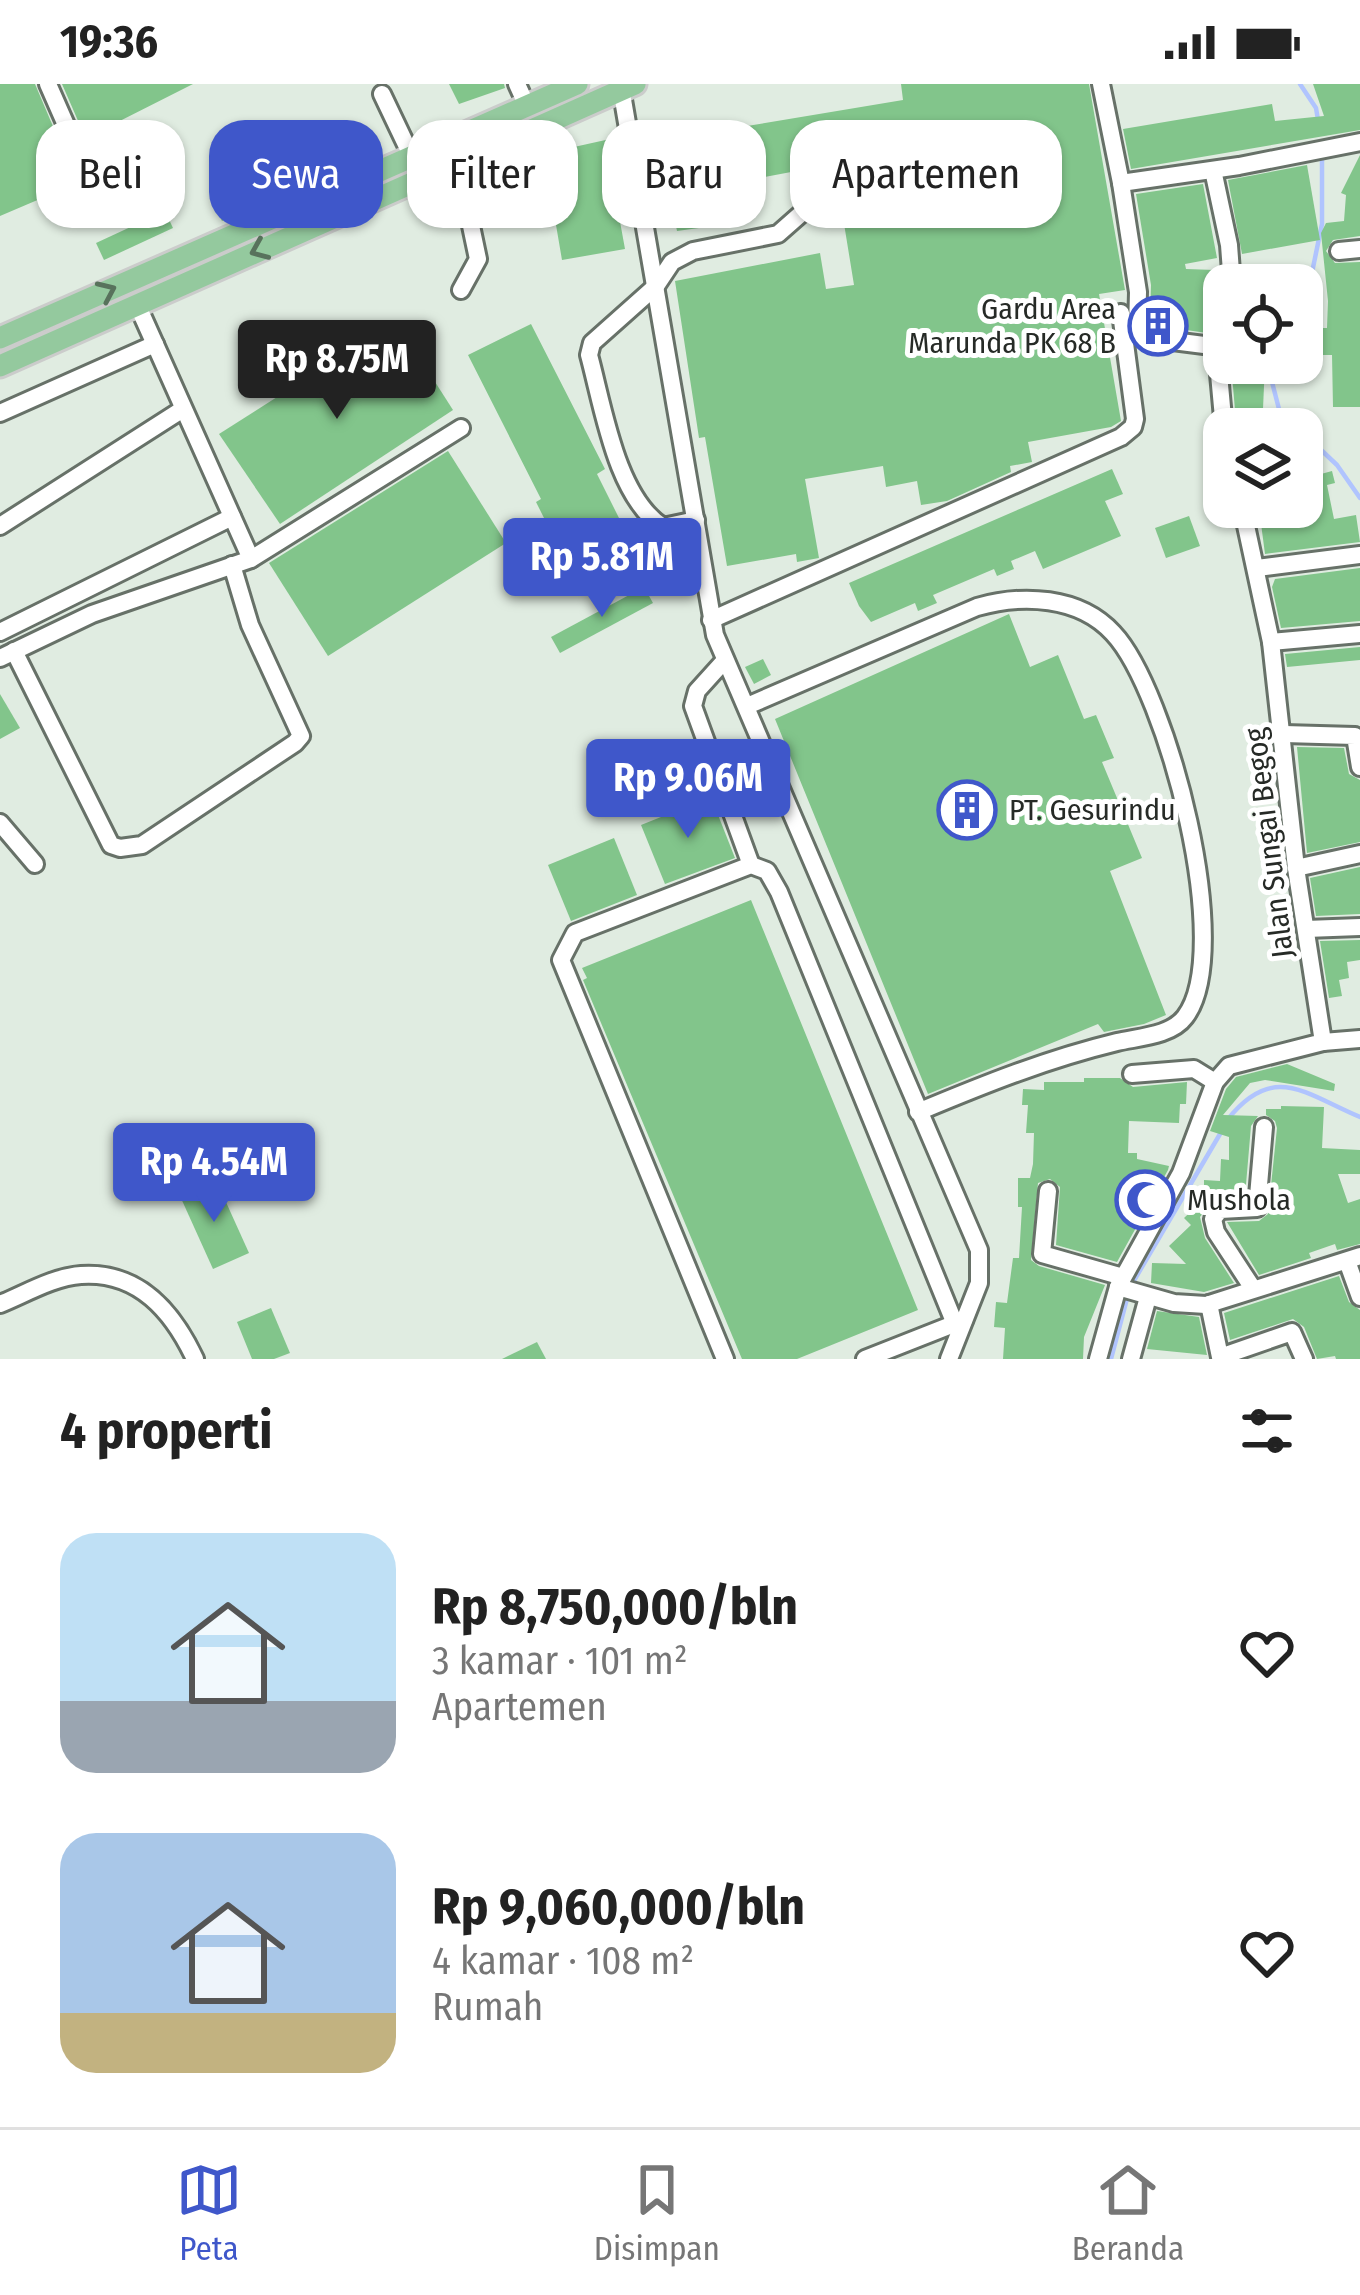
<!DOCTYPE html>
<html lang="id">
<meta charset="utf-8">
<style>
body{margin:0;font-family:"Fira Sans Condensed",sans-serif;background:#f2f2f2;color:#222;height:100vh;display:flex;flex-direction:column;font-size:45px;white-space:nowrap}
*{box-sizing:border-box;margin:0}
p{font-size:39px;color:#767676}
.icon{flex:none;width:66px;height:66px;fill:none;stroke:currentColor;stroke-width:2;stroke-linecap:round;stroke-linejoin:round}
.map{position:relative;height:1275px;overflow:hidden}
.panel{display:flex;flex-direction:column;background:#fff;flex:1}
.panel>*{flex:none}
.banner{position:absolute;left:36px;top:36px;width:1290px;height:108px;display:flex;gap:24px}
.controls{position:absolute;left:1203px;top:180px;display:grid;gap:24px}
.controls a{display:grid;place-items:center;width:120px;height:120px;border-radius:24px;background:#fff;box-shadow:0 3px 9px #0004;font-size:60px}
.price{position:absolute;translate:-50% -102px;padding:0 27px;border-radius:12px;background:#3f57ca;color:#fff;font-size:39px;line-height:78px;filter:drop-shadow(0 3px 6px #0008)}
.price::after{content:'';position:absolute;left:50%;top:72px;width:36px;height:27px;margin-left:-18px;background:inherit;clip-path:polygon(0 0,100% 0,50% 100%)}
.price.selected{background:#222;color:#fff}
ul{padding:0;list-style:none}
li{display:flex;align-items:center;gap:36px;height:300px;padding:0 60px}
li span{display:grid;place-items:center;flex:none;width:336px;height:240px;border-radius:36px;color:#555}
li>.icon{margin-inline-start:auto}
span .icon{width:144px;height:144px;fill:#fffc;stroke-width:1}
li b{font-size:51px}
h2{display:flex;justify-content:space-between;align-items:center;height:144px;padding:0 60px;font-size:51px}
.chip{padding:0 42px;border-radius:36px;background:#fff;box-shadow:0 3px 9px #0004;font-size:42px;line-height:108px}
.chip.selected{background:#3f57ca;color:#fff}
.status{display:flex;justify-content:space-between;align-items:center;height:84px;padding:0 60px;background:#fff;direction:ltr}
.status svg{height:33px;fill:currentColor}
.tab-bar{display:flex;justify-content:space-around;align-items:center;height:168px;border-top:3px solid #e0e0e0;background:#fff;font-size:33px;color:#767676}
.tab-bar a{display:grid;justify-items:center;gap:6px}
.tab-bar .selected{color:#3f57ca}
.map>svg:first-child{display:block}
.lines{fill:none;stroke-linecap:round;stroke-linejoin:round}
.stream{stroke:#b0c4fe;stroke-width:4.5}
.building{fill:#82c58b}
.minor-casing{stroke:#677168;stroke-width:22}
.major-casing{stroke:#cbcccb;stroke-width:27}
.minor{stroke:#fff;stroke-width:16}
.major{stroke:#94c99e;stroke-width:21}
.oneway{stroke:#58725c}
.labels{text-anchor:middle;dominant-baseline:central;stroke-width:10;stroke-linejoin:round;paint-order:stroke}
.poi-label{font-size:30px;fill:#262a26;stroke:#fff;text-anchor:start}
.street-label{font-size:30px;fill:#262a26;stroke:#fff}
</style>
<div class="status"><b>19:36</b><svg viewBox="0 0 49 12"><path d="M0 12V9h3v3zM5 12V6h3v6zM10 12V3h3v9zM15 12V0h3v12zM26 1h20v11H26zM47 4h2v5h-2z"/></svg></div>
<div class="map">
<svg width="1360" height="1275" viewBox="0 0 1360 1275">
<rect width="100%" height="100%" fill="#e0ece1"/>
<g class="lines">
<g class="stream">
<polyline points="1300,0 1316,24 1318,36"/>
<polyline points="1302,237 1322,140 1322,71"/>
<polyline points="1281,279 1272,298 1279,325 1299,345"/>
<polyline points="1302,348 1337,381 1360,414"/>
<path d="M1228 1035C1274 978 1305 1010 1360 1033"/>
<polyline points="1132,1200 1220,1050"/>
<polyline points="1111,1275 1128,1211"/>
</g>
</g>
<g class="building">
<polygon points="0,0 35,0 72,87 82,97 0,132"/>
<polygon points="62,0 193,0 98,48 107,73 96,78"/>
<polygon points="449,0 504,0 505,4 459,20"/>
<polygon points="901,0 1089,0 1125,206 1099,210 1121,337 1111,343 1028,358 1032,378 1010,382 1011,388 947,417 921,421 917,397 886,403 883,382 805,395 819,474 797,478 796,470 727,482 705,353 699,354 675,197 820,169 826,205 854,201 840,115 856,113 855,84 844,78 744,97 735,44 903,16"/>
<polygon points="1313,0 1360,0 1360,46 1131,85 1123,45 1272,20 1275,37 1324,32"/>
<polygon points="610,55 617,87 611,88 625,165 562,176 549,100 508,116 497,89 547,69"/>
<polygon points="676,57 683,100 691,99 699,144 677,147 659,60"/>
<polygon points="1360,71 1360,152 1333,156 1326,167 1335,179 1360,178 1360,323 1333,323 1332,271 1318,271 1319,244 1327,244 1328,217 1321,149 1326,139 1344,137 1346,111 1341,109"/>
<polygon points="1307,81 1320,156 1242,170 1228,96"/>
<polygon points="271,94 278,107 222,137 215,123"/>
<polygon points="1203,100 1217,174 1185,180 1186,185 1215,186 1214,207 1222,209 1221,251 1151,241 1150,234 1151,201 1136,110"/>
<polygon points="165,127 173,144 104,176 96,159"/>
<polygon points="1260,189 1297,190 1297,201 1260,201"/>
<polygon points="396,237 453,326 280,440 219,350"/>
<polygon points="531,240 605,385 597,390 639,474 579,504 536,418 541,415 468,271"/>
<polygon points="1231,279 1265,279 1263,325 1235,326"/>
<polygon points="1314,363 1321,390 1332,387 1335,399 1327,401 1334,435 1356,431 1360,458 1265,470 1260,432 1291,431 1289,423 1302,423 1302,366"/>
<polygon points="448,367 506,459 328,572 269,479"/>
<polygon points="1112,385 1123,410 1105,417 1121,452 1043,485 1035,467 1011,477 1014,485 997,492 994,485 933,511 937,519 918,527 915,519 871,538 859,522 849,499"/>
<polygon points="1189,432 1200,462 1166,474 1155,444"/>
<polygon points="1360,484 1360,537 1281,544 1272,503 1275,495"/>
<polygon points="644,503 653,519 560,569 551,553"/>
<polygon points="1009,530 1030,583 1058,571 1084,635 1096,631 1114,674 1102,678 1142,774 1110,787 1166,931 1144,940 1104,948 1098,940 928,1010 775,635"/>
<polygon points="1360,563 1360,576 1287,583 1285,570"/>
<polygon points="763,575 771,591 754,600 745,583"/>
<polygon points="0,610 20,644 0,655"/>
<polygon points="1297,663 1344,664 1349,690 1360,696 1360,758 1307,769"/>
<polygon points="711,713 735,774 665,800 641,741"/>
<polygon points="614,754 637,811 571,837 548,781"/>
<polygon points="1360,783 1360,830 1316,832 1310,794"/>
<polygon points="751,816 918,1226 797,1275 742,1275 583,896 587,894 582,884"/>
<polygon points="1360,856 1360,876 1347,878 1349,894 1339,896 1342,912 1329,914 1320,857"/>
<polygon points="1287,980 1335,1000 1334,1007 1265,996 1250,999 1223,1031 1258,1032 1251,1042 1245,1112 1215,1114 1200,1133 1205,1154 1234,1199 1204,1208 1151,1199 1152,1179 1186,1180 1169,1162 1191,1141 1184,1134 1204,1115 1204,1096 1220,1097 1221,1075 1229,1076 1229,1053 1210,1047 1226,1005 1236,993"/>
<polygon points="1084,994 1120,994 1133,1003 1187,998 1186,1020 1180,1020 1179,1039 1129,1037 1128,1069 1137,1069 1137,1075 1169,1082 1168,1086 1117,1178 1056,1161 1060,1103 1050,1095 1038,1099 1031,1176 1039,1182 1105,1201 1084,1253 1083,1275 1003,1275 1005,1244 994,1243 996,1218 1007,1219 1013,1174 1019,1174 1022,1123 1018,1123 1018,1094 1030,1094 1033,1080 1034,1049 1026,1049 1028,1021 1022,1021 1023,1005 1044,1006 1044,998 1084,998"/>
<polygon points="1281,1022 1324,1023 1322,1064 1360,1066 1360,1090 1338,1090 1348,1119 1360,1115 1360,1160 1337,1166 1335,1160 1309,1169 1311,1174 1259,1191 1227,1138 1259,1137 1268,1130 1277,1044 1275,1037 1266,1031 1266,1025 1281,1025"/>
<polygon points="216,1096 249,1169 213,1185 180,1112"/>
<polygon points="1339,1192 1349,1218 1360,1226 1360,1275 1336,1275 1335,1272 1317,1275 1304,1243 1293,1235 1230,1256 1224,1229"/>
<polygon points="271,1224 290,1269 274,1275 252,1275 237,1238"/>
<polygon points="1157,1227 1199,1233 1207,1271 1147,1265"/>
<polygon points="537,1258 546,1275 502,1275"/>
</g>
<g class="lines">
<g class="minor-casing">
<g id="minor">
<polyline points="48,0 84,82"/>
<polyline points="517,0 526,20"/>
<polyline points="1101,0 1121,99 1138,208 1137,245 1141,253 1212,262 1217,268 1224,345"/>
<polyline points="621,4 715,551 979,1166 979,1199 949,1275"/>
<polyline points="382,10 411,71"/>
<polyline points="458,80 478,175 461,206"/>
<polyline points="1213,86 1229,161 1232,201"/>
<polyline points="1121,99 1239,82 1360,58"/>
<polyline points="1339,167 1360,165"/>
<polyline points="137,220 251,475"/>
<polyline points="0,329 155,260"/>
<path d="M696 436 663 443C616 413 603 322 589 271L592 259 656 202 672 178 693 167 778 150 845 91"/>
<polyline points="0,442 183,325"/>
<polyline points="1257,484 1360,471"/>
<polyline points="711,536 1121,353 1133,343 1135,335 1121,229"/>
<polyline points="0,548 232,433"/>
<polyline points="1271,558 1360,550"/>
<polyline points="14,567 111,761 120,764 142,761 295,659 301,652 250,541 232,481"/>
<polyline points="0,574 92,530 251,475 461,344"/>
<polyline points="725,576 697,607 693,622 751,781"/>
<path d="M747 622 977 523C1022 510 1079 512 1113 549 1167 606 1236 866 1185 933 1171 952 1138 953 1117 958 1047 975 985 1000 918 1028"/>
<polyline points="1284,650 1355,652 1360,683"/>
<polyline points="0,739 35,780"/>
<polyline points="1296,784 1360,770"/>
<polyline points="1306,845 1360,843"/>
<polyline points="1323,958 1360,955"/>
<polyline points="1132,990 1194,985 1215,998"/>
<polyline points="1048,1107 1042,1170 1123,1193"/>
<polyline points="1347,1177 1360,1213"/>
<polyline points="1118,1203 1174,1219 1206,1221 1360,1172"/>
<polyline points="1252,1203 1216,1148 1213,1135 1220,1126 1257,1124 1264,1043"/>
<path d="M0 1220C25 1210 53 1193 81 1191 139 1187 173 1228 195 1275"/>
<polyline points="1209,1220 1220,1273 1292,1248 1304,1275"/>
<polyline points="725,1275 561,876 575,849 751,781 767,787 779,808 955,1240"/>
<polyline points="865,1275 964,1236"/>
<polyline points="1098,1275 1118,1203 1181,1089 1215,998 1229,982 1323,958 1296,784 1271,558 1242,423"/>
<polyline points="1131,1275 1148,1213"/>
</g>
</g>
<g class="major-casing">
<g id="major">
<polyline points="0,254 577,0"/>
<polyline points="0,282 635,0"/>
</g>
</g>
<use href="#minor" class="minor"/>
<use href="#major" class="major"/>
</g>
<defs><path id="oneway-chevron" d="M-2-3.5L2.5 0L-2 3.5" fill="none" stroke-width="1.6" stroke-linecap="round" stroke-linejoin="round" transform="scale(3)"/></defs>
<g class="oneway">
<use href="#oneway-chevron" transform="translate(259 166) rotate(157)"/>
<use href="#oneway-chevron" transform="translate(107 207) rotate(-24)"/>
</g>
<defs>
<g id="building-ring" transform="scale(3)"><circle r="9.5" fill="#fff" stroke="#3f57ca" stroke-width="1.5"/><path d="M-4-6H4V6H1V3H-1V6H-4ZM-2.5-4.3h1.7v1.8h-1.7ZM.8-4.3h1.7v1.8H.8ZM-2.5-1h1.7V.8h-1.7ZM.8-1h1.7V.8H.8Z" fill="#3f57ca"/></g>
<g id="mosque-ring" transform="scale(3)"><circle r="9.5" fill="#fff" stroke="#3f57ca" stroke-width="1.5"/><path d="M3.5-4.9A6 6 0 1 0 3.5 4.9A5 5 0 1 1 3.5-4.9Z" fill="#3f57ca"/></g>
</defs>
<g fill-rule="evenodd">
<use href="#building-ring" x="1158" y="242"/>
<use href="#building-ring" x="967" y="726"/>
<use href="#mosque-ring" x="1145" y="1116"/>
</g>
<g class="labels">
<g class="poi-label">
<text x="1116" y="225" text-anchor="end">Gardu Area<tspan x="1116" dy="34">Marunda PK 68 B</tspan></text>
<text x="1009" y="726">PT. Gesurindu</text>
<text x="1187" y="1116">Mushola</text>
</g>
<g class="street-label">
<text transform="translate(1269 759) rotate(-97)">Jalan Sungai Begog</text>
</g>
</g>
</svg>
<div class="controls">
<a><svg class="icon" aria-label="locate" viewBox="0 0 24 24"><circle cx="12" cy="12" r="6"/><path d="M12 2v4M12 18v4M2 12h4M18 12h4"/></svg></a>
<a><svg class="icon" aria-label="layers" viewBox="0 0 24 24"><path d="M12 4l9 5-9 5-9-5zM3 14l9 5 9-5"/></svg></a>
</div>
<b class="price selected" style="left:337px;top:338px">Rp 8.75M</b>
<b class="price" style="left:602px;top:536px">Rp 5.81M</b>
<b class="price" style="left:688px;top:757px">Rp 9.06M</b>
<b class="price" style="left:214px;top:1141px">Rp 4.54M</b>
<div class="banner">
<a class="chip">Beli</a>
<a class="chip selected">Sewa</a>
<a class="chip">Filter</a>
<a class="chip">Baru</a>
<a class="chip">Apartemen</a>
</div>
</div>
<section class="panel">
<h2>4 properti<svg class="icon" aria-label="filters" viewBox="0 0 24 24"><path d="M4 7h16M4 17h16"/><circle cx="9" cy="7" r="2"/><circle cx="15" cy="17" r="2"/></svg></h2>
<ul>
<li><span style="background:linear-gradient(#bfe0f5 70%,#9aa5b1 0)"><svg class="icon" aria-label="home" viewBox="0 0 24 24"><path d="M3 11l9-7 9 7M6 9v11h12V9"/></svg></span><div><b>Rp 8,750,000/bln</b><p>3 kamar · 101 m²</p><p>Apartemen</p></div><svg class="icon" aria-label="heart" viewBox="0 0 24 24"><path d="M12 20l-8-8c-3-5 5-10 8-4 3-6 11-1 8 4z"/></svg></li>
<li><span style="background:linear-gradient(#a9c7e8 75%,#c2b280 0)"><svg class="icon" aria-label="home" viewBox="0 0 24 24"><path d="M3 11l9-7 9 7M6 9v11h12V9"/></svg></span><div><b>Rp 9,060,000/bln</b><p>4 kamar · 108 m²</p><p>Rumah</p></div><svg class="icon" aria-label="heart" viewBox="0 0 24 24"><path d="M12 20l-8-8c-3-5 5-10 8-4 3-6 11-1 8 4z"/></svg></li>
</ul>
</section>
<nav class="tab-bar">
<a class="selected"><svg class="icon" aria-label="map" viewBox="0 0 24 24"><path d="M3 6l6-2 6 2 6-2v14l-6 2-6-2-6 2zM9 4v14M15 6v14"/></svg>Peta</a>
<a><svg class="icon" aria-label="saved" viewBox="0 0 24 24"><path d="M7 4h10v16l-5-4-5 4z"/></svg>Disimpan</a>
<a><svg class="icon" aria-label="home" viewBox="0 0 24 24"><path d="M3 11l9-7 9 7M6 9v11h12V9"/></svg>Beranda</a>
</nav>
